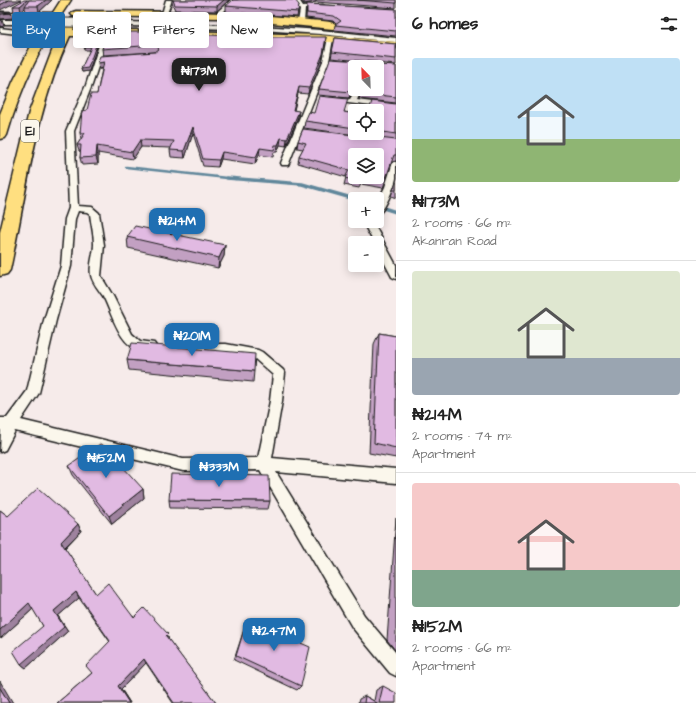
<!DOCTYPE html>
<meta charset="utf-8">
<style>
body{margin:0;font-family:"Architects Daughter",sans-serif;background:#f2f2f2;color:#222;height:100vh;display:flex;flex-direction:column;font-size:15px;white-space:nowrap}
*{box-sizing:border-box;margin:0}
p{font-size:13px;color:#767676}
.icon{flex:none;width:22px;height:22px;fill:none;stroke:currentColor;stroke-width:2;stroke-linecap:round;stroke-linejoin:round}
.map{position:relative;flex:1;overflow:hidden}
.sheet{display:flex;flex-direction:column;background:#fff;width:300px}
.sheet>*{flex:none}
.banner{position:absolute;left:12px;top:12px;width:324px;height:36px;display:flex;gap:8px}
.needle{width:26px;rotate:337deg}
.controls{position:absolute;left:348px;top:60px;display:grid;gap:8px}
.controls a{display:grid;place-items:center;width:36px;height:36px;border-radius:4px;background:#fff;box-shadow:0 2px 10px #0003;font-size:20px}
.price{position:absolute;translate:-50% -34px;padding:0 9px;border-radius:8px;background:#1f6fb2;color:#fff;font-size:13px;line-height:26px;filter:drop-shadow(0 1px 2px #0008)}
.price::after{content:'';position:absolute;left:50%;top:24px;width:12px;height:9px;margin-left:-6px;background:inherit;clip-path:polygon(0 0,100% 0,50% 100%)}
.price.on{background:#222;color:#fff}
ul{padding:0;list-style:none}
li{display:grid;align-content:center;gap:8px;height:212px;padding:0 16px}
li+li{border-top:1px solid #e0e0e0}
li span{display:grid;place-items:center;height:124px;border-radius:4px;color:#555}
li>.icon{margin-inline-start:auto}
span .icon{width:72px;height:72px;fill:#fffc;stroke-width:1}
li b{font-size:17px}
h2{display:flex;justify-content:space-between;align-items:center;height:48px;padding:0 16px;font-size:17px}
.chip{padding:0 14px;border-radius:4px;background:#fff;box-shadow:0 2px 10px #0003;font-size:14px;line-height:36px}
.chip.on{background:#1f6fb2;color:#fff}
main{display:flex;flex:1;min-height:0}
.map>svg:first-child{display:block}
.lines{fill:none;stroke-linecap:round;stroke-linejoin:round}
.stream-far1{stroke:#61879b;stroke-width:2.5}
.stream{stroke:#61879b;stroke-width:3.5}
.minor-casing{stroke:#1c1c1c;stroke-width:3}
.secondary-casing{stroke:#1c1c1c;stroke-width:3}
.motorway-casing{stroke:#1c1c1c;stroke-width:3}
.minor{fill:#fbf7ec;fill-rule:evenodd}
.secondary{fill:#fbf7ec;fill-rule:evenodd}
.motorway{fill:#ffdf80;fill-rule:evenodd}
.secondary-bridge-casing{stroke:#1c1c1c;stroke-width:10;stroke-linecap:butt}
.secondary-bridge{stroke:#fbf7ec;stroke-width:8}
.wall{fill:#c2a0c2;stroke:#1c1c1c}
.shaded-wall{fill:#9e829e;stroke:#1c1c1c}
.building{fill:#e1bae2;stroke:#1c1c1c;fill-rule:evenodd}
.labels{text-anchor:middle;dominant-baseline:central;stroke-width:3;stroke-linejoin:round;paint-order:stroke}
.shield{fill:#fbf7ec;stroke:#5f5e5a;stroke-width:1}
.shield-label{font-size:13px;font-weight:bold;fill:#1c1c1c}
</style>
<main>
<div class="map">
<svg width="396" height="703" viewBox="0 0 396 703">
<rect width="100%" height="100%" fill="#f6ebea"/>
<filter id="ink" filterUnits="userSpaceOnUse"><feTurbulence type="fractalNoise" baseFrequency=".025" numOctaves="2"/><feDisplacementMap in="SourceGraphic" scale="8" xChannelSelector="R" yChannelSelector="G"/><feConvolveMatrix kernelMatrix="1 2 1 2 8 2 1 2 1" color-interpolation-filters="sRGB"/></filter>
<g filter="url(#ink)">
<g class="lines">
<polyline class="stream-far1" points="126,167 236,179"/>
<g class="stream">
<polyline points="227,178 302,184 355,199"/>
<polyline points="377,206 396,212"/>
</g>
<g class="minor-casing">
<g id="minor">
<polygon points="166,0 172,0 166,16 161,17"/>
<polygon points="231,0 237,0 223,12 223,16 219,16 218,11"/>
<polygon points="293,0 299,0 303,6 323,5 326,7 323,9 305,9 304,22 301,24 298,22 300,10"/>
<polygon points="0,12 56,13 59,15 56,17 0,16"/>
<polygon points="0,28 43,33 46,35 43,37 0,32"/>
<path d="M106 31 109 33 92 85 74 131 78 206 92 207 99 213 104 245 101 276 113 296 132 334 140 341 154 343 156 346 154 349C122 359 114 317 103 296 99 290 92 282 91 275 89 265 94 254 94 244 94 234 91 224 90 214L87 212 78 211 75 219 71 266 56 320 39 393 21 420 183 459 258 458 270 401 273 375 255 359 226 354H184L180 352 178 349 180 346 184 344H226L258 350 262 352 283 370 285 373 282 401 272 458 396 469V483L276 472 364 615 396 653V676L390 673 352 627 260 470 183 471 15 431 5 450 0 452 1 430H0V418H7L27 391 44 320 61 266 65 219 69 208 66 131 86 85 103 33Z"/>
<polygon points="328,38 333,39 329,61 289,163 288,165 282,165 281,163 323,61"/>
<polygon points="356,89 362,89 357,100 396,105 396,109 332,101 328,99 332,97 350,99"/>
<path d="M393 162H396C396 167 396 173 396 178 395 185 384 213 377 215V203L385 187Z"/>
<polygon points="377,220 378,221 375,226 396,265 396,279 392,277 391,275 377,249 377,243 374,243 365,226 368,221"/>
</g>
</g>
<g class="secondary-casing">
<g id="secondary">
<polygon points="0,20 30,20 34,22 30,24 0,24"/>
<polygon points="94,21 261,26 320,30 396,38 396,42 320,34 261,30 97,25 94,25"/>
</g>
</g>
<g class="motorway-casing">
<g id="motorway">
<path d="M61 0H71C42 42 21 86 7 135L5 138 0 139V114L13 82 30 48Z"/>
<path d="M76 11C154 12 232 10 309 20 317 21 333 20 338 26L333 29 221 18 73 16 71 14 73 12Z"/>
<path d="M72 18 77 21 73 30H137L142 33 137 36H70C35 109 27 192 10 270L7 274 0 276V232L29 112 52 51 67 21Z"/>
<polygon points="182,31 319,35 396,42 396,48 319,41 278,41 178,36 177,34"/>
</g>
</g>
<use href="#minor" class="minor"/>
<use href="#secondary" class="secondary"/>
<use href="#motorway" class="motorway"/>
<g class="secondary-bridge-casing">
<polyline id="secondary-bridge" points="30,22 97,23"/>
</g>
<use href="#secondary-bridge" class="secondary-bridge"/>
</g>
<g class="wall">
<polygon points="52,0 39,12 26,12 25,8 21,12 14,12 13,6"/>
<polygon points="172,0 229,0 217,11 175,10 172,3"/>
<polygon points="301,0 396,0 396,8 316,2 304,4"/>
<polygon points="307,4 396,9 396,36 334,30 335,25 336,24 333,21 306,18"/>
<polygon points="299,5 297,17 226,12 226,6"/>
<polygon points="24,23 25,26 21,29 15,28 14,25"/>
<polygon points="108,32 322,61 308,94 298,93 294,110 298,117 286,146 280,145 277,152 274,152 273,157 259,155 255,164 221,159 218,167 203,166 193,133 185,158 171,157 170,150 171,148 141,147 133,159 98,153 98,164 82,165 80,158 81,152 79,151 77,145 81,139 80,133 87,110 97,94 102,69 99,69 155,52 103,55 102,49"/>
<polygon points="100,34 100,38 89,71 82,72 81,69 90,50 85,50 84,47"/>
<polygon points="335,38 396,44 396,65 377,63 378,65 396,66 396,103 359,99 361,93 377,89 355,67 355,88 349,98 318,95 319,89 359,61 331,58"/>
<polygon points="396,104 396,161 392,162 383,188 361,184 359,188 344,185 346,177 298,163 299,156 303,149 297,148 298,141 385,139 304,128 305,121 314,113 344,112 355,114 355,133 377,133 377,111"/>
<polygon points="396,182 396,198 391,196"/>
<polygon points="127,237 225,245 224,256 218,268 128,248"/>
<polygon points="379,333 396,336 396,458 369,453 374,344"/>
<polygon points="127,360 254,371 253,382 129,370"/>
<polygon points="69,466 143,489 144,498 112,524 73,475"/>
<polygon points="169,500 270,501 268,509 170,508"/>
<polygon points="0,510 8,516 78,524 81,531 65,548 96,594 169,638 168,639 216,703 173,703 146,663 121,689 130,703 57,703 92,673 110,642 79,598 58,616 68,631 26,668 21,664 43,626 33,609 1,638 0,637"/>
<polygon points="396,518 396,651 387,640"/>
<polygon points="247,620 301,686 297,690 234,660"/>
<polygon points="383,686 396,703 358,703 359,699 365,696 374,701 376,690"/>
</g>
<g class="shaded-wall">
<polygon points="9,0 21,0 0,10 0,5"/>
<polygon points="27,0 32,0 25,6 25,8 21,12 20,6"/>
<polygon points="46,0 52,0 39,12 38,6"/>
<polygon points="224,0 229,0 217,11 217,6"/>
<polygon points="304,0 316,0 316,2 304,4"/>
<polygon points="12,13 13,18 0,19 0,14"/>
<polygon points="2,20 4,26 0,27 0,21"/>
<polygon points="24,23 25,26 21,29 20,26"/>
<polygon points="100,34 100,38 89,71 82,72 81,69"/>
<polygon points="326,37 322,61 308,94 309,88"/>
<polygon points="104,62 104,68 99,69 98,63"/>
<polygon points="355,84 355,88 349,98 351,92"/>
<polygon points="299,87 298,93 292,117 293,110"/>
<polygon points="299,111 298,117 286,146 287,139"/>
<polygon points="193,127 193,133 185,158 184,151"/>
<polygon points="281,138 280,145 277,152 278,145"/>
<polygon points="140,140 141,147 133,159 132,152"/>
<polygon points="97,146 98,153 98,164 96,157"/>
<polygon points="260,148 259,155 255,164 256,157"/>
<polygon points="222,152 221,159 218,167 219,160"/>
<polygon points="225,245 224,256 218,268 219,258"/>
<polygon points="143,489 144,498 112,524 109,516"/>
<polygon points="78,524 81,531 64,548 61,542"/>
<polygon points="76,592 79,598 58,616 68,631 26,668 21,664 54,611"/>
<polygon points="29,603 34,608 1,638 0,637 0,630"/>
<polygon points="144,659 146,663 121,689 130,703 129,703 118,686"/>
<polygon points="0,681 13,703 9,703 0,688"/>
</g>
<g class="building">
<polygon points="0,0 9,0 0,5"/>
<polygon points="24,0 27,0 20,6 13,6"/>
<polygon points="29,0 46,0 38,6 25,6"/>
<polygon points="173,0 224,0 217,6 175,5"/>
<polygon points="233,0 295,0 299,5 298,12 226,6"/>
<polygon points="357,0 396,0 396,3"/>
<polygon points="307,4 396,9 396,31 335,25 341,21 334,16 307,13"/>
<polygon points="0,12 12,13 0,14"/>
<polygon points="16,23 24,23 20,26 14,25"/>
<polygon points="108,32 150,32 251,37 326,37 323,54 309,88 299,87 293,110 299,111 287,139 281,138 278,145 275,145 274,150 260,148 256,157 222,152 219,160 203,159 193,127 184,151 170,150 174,141 140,140 132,152 97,146 96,157 80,158 81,145 77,145 85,133 80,133 82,111 87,110 91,94 97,94 104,62 98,63 100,56 155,52 159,49 155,45 102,49"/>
<polygon points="89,34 100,34 88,68 81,69 91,47 84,47"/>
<polygon points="335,38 396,44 396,59 332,52"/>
<polygon points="330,59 377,62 378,65 396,66 396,97 361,93 362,89 377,89 377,67 355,67 355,84 351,92 319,89"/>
<polygon points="319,96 348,99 344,112 355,114 355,128 305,121 309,112 314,113"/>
<polygon points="372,101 396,104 396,134 377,131 377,111 369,111"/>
<path d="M303 129 396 140V155H394L385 181 363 177 361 182 345 178 349 170 299 156 306 143 298 141ZM355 155H377V177H355Z"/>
<polygon points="396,182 396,190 393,190"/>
<polygon points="135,226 225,245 219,258 127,237"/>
<polygon points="379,333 396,336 396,448 374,443"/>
<polygon points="132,343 255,354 254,371 127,360"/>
<polygon points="100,444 103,445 143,489 109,516 69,466"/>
<polygon points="171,474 269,476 270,501 169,500"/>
<polygon points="38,488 78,524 61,542 96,594 108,583 134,618 144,608 168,634 166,636 216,703 174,703 144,659 118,686 129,703 57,703 92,673 86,666 110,641 76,592 54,611 64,627 21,664 13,651 43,626 29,603 0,630 0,510 8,516"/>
<polygon points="247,620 310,647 301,686 236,656"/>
<polygon points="383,686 396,693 396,703 379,703"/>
<polygon points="0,688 9,703 0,703"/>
<polygon points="365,696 377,703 364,703"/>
</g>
</g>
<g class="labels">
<rect class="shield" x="21" y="120" width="18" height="22" rx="3"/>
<g class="shield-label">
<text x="30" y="131">E1</text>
</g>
</g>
</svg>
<div class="controls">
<a><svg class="needle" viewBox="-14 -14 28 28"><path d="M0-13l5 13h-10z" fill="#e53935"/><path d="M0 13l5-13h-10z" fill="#767676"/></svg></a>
<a><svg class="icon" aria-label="locate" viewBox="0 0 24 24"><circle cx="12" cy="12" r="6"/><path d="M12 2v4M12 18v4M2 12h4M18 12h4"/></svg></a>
<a><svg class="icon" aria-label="layers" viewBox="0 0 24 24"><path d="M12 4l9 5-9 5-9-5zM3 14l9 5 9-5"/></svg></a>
<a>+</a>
<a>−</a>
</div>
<b class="price on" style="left:199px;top:92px">₦173M</b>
<b class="price" style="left:177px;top:242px">₦214M</b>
<b class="price" style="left:192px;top:357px">₦201M</b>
<b class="price" style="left:106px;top:479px">₦152M</b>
<b class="price" style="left:219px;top:488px">₦333M</b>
<b class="price" style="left:274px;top:652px">₦247M</b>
<div class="banner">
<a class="chip on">Buy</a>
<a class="chip">Rent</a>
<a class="chip">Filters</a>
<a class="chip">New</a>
</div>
</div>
<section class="sheet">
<h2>6 homes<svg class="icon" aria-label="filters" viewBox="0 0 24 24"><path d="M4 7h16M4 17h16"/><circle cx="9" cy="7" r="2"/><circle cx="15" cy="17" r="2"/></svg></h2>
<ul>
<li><span style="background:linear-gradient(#bfe0f5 65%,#8fb573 0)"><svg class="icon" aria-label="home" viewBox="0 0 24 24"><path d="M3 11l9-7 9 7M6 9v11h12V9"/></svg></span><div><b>₦173M</b><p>2 rooms · 66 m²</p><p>Akanran Road</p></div></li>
<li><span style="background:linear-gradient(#dfe7d0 70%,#9aa5b1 0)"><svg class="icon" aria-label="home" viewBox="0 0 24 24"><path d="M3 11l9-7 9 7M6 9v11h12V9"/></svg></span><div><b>₦214M</b><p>2 rooms · 74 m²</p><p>Apartment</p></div></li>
<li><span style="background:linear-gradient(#f6c9c9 70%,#7fa58c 0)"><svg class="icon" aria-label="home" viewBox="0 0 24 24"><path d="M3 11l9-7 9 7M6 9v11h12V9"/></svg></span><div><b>₦152M</b><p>2 rooms · 66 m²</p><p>Apartment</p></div></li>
</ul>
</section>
</main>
